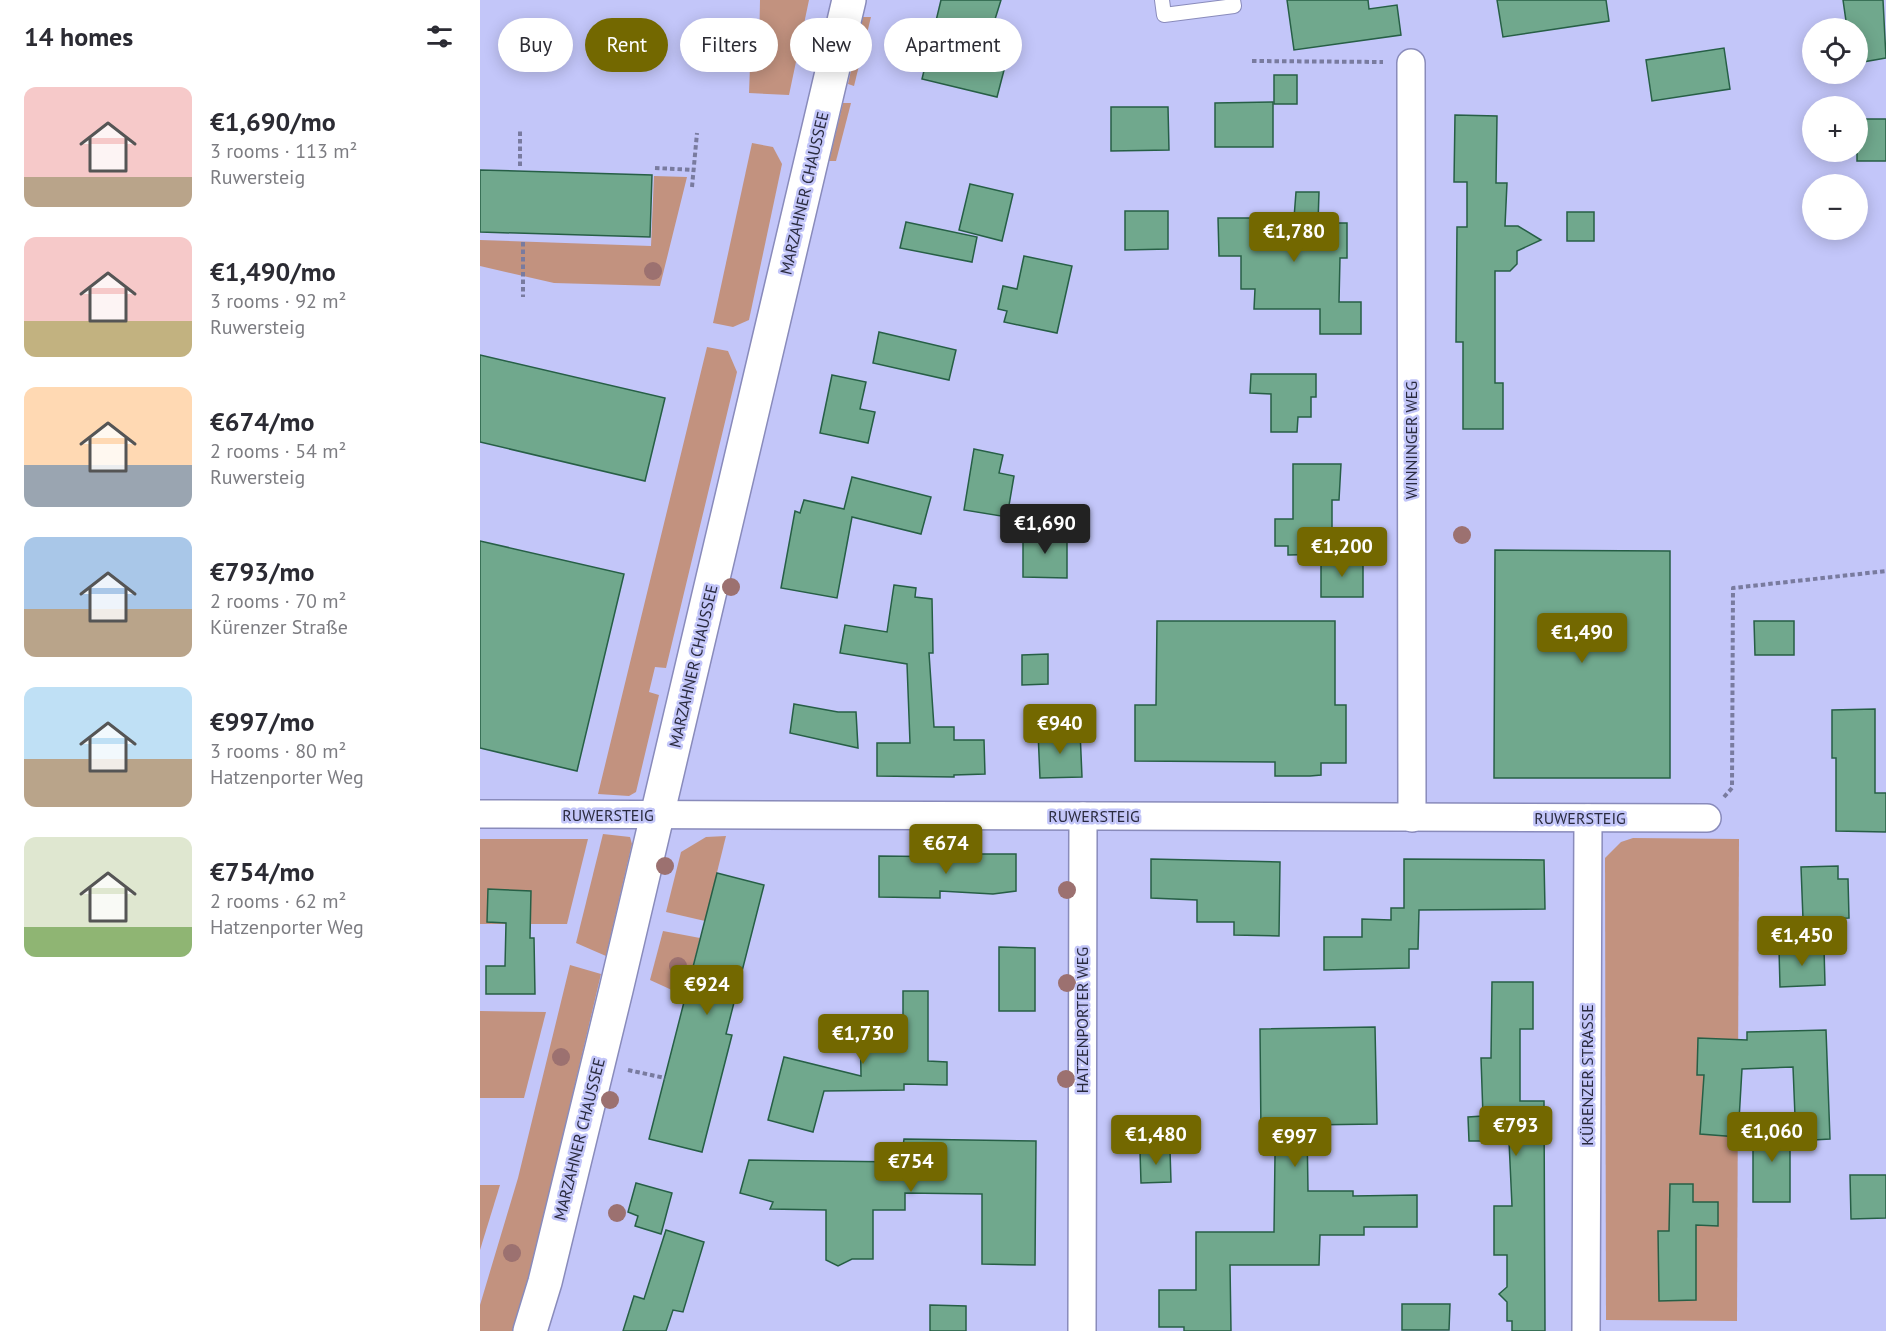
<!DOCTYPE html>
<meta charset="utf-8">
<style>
body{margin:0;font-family:"PT Sans",sans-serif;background:#f2f2f3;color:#2b2b33;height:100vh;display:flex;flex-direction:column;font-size:22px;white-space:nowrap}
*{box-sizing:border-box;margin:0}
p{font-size:20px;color:#7c7c81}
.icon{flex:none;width:33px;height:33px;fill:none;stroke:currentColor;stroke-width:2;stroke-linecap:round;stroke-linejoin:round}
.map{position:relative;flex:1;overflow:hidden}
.panel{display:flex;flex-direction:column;background:#fff;width:480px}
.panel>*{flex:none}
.guide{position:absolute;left:18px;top:18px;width:570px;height:54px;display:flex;gap:12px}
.tools{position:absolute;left:1322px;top:18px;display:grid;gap:12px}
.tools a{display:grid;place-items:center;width:66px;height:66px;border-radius:50%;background:#fff;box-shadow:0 3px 15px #0003;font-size:30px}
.price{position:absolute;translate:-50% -51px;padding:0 14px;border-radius:6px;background:#736800;color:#fff;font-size:20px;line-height:39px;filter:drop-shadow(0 2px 3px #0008)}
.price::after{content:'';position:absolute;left:50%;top:36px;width:18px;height:14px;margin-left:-9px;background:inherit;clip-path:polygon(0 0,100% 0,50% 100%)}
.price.active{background:#222;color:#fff}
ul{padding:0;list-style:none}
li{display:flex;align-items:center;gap:18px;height:150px;padding:0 24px}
li span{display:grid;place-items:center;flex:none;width:168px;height:120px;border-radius:12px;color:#555}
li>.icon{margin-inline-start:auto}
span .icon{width:72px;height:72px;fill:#fffc;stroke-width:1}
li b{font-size:26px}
h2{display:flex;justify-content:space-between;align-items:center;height:72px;padding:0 24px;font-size:26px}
.pill{padding:0 21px;border-radius:27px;background:#fff;box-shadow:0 3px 15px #0003;font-size:21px;line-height:54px}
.pill.active{background:#736800;color:#fff}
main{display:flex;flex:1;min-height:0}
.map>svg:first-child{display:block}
.green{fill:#c2927f}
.building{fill:#70a88d;stroke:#275f46;stroke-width:1.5}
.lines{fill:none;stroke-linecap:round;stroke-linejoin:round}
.service-casing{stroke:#898bbb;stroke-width:16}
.minor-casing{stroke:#898bbb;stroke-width:30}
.tertiary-casing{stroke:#898bbb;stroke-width:36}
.path{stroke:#797b9f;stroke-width:4;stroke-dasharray:4.5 3;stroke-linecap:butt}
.service{stroke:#fff;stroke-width:14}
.minor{stroke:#fff;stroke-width:27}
.tertiary{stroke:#fff;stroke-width:33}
.tree{fill:#9c7170}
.labels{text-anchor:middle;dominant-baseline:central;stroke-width:5;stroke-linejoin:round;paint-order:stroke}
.street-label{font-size:16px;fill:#292a3e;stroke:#c3c6f9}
</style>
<main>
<section class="panel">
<h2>14 homes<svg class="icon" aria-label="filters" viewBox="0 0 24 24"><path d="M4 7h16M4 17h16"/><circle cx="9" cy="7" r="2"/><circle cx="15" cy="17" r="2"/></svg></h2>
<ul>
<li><span style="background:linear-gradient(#f6c9c9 75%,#b9a48a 0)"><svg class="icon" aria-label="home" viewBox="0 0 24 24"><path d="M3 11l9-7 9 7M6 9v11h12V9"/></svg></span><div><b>€1,690/mo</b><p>3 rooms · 113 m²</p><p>Ruwersteig</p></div></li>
<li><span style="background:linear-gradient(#f6c9c9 70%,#c2b280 0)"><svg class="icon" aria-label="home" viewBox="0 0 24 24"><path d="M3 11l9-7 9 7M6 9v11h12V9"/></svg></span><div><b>€1,490/mo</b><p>3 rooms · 92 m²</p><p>Ruwersteig</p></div></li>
<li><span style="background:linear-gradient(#ffd9b3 65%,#9aa5b1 0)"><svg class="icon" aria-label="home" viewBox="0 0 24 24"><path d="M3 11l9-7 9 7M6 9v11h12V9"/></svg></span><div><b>€674/mo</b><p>2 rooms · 54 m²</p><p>Ruwersteig</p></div></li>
<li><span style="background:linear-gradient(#a9c7e8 60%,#b9a48a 0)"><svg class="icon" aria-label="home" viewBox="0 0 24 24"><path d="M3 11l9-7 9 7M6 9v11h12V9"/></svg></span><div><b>€793/mo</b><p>2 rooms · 70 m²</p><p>Kürenzer Straße</p></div></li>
<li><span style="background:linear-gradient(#bfe0f5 60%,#b9a48a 0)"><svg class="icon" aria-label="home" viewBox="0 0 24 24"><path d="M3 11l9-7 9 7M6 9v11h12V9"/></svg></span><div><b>€997/mo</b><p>3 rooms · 80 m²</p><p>Hatzenporter Weg</p></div></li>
<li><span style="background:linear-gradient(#dfe7d0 75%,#8fb573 0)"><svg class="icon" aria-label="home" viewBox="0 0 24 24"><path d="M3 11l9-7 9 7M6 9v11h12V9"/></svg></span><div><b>€754/mo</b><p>2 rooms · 62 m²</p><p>Hatzenporter Weg</p></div></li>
</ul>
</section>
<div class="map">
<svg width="1406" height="1331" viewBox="0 0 1406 1331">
<rect width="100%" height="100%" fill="#c3c6f9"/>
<g class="green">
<polygon points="280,0 329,0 309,95 269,93 270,66 242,66 255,50 279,50"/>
<polygon points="383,17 391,17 374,86 368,84"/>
<polygon points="363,103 371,103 356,161 349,161"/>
<polygon points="272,143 293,147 302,164 269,320 253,327 233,323"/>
<polygon points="174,176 207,177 180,286 74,283 0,266 0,240 171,246"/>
<polygon points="227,347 248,351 257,372 186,668 175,667 169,692 179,695 156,792 149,796 118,794"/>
<polygon points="123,834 150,837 152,844 126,956 96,943"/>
<polygon points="246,836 225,921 186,912 201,852 226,837"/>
<polygon points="1153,838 1259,839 1257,1321 1126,1320 1125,858 1141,842"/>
<polygon points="0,839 108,839 87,924 0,924"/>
<polygon points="183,931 220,938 205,996 170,980"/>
<polygon points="90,965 121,974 52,1267 34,1331 0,1331 0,1305 38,1178"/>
<polygon points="0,1011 66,1012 44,1098 0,1098"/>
<polygon points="0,1185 20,1185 0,1250"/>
</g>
<g class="building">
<polygon points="461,0 521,0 507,45 529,51 517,97 442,79"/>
<polygon points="807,0 888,0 889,9 917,5 921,35 814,50"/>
<polygon points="1017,0 1126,0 1129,21 1023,37"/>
<polygon points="1363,0 1403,0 1406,58 1377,63 1377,28 1367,28"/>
<polygon points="1244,48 1250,89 1172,101 1166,60"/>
<rect x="794" y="75" width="23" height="29"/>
<polygon points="793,102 793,147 735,147 735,103"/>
<polygon points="631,107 688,107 689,150 631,151"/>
<polygon points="975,115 1017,116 1016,183 1027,183 1025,226 1038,226 1061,240 1037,251 1037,264 1030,271 1015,271 1015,383 1023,383 1023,429 983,429 983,342 976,342 977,227 987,227 987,182 974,182"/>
<rect x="1377" y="119" width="29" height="42"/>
<polygon points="0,170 172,175 170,237 0,232"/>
<polygon points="490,184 533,194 522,241 479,230"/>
<polygon points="816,192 839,192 838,223 867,223 867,258 860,258 859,302 881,302 881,334 840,334 840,309 774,309 775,289 761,289 761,256 739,256 738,218 814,218"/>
<polygon points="645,211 688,211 688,249 645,250"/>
<rect x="1087" y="212" width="27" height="29"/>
<polygon points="426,222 497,237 492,262 420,248"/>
<polygon points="544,256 592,266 577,333 524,322 527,311 518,309 523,286 537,289"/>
<polygon points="399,332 476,350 469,380 393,363"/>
<polygon points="0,355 185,398 165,481 0,442"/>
<polygon points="771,374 836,374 836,397 831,397 831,417 818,417 817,432 791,432 791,394 770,393"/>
<polygon points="352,375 386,382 380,409 395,412 388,443 340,433"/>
<polygon points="494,449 523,455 519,473 534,476 527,517 484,510"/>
<polygon points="813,464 861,464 859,500 852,500 852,554 808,555 808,546 795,546 795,519 813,519"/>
<polygon points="372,477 451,497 441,534 372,517 357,598 301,588 315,511 320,513 324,500 364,509"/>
<polygon points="543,532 587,533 587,578 543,577"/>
<polygon points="0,541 144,574 97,771 0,748"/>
<polygon points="1015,550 1190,551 1190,778 1014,778"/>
<rect x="841" y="559" width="42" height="38"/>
<polygon points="414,585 436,588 435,597 452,599 453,653 449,653 454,727 474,727 474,740 504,740 505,774 474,775 474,777 397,776 397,743 430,743 427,664 360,653 365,625 407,632"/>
<polygon points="677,621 855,621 855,705 866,705 866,763 841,763 841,775 830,776 795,776 795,762 655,761 655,705 676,705"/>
<polygon points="1274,621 1314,621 1314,655 1275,655"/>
<polygon points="568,654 568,684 542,685 542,655"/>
<polygon points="314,704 358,712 376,712 378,748 310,733"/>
<polygon points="1395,709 1395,793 1406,793 1406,832 1356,831 1356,758 1352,758 1352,710"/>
<polygon points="600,731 602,777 560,778 558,732"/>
<polygon points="486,854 536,854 536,891 513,894 460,891 460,898 399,897 399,856 486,857"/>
<polygon points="671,859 800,862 799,936 754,935 754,922 717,922 717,900 671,898"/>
<polygon points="924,859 1064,860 1065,909 939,910 938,949 929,949 929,968 844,970 844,937 882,937 882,919 911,920 911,908 924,908"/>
<polygon points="1358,866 1358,879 1368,879 1369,918 1323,919 1321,867"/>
<polygon points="237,873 284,885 246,1034 252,1035 222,1152 169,1139"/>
<polygon points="8,889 51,891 50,938 54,938 55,994 6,994 6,966 25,966 26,923 7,922"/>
<polygon points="519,947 555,948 555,1011 519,1011"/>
<polygon points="1344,948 1345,985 1300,987 1299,949"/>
<polygon points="1012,982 1053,982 1053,1029 1040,1029 1040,1101 1064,1101 1065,1331 1032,1331 1032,1321 1027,1321 1027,1302 1019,1294 1027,1287 1027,1255 1014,1255 1014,1206 1032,1206 1029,1141 989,1141 988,1117 1003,1116 1001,1058 1011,1058"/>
<polygon points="423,991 448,991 448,1061 467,1062 467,1085 424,1084 424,1090 344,1091 333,1132 288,1120 304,1057 381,1076 380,1017 423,1017"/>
<polygon points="895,1027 897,1124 827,1125 828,1191 873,1191 873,1196 937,1195 937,1227 884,1227 884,1235 840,1235 839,1265 750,1265 751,1331 704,1331 704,1327 679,1327 679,1290 716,1290 716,1232 794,1232 795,1155 784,1155 781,1136 780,1029"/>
<polygon points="1346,1030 1350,1139 1316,1141 1313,1067 1262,1069 1258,1137 1220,1134 1224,1075 1217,1075 1218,1038 1267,1040 1267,1032"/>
<polygon points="1310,1123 1310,1202 1273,1202 1273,1124"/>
<polygon points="424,1139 556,1141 555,1265 502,1264 502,1194 425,1193 425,1210 393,1210 393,1259 372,1259 358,1266 346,1260 346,1210 290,1209 293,1202 260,1193 269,1160 421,1162"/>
<polygon points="690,1150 691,1182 661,1183 660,1151"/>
<polygon points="1370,1175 1406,1175 1406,1218 1371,1219"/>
<polygon points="156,1183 192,1193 181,1234 155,1226 158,1216 148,1212"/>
<polygon points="1190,1184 1213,1184 1213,1202 1238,1202 1238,1226 1216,1225 1216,1300 1179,1301 1178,1231 1189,1231"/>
<polygon points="186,1230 224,1242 203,1312 193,1310 186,1331 143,1331 154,1296 164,1299"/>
<polygon points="922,1304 970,1304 969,1330 922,1330"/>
<polygon points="450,1305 486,1306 486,1331 450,1331"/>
</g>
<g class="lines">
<g class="service-casing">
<polyline id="service" points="682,0 684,15 754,6 753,0"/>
</g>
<g class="minor-casing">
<g id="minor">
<polyline points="931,63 932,818"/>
<polyline points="0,814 1227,818"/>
<polyline points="602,1331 603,816"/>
<polyline points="1106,1331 1108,818"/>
</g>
</g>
<g class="tertiary-casing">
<polyline id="tertiary" points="50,1331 65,1282 136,990 369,0"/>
</g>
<g class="path">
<polyline points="772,61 903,62"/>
<polyline points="40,166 40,129"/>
<polyline points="175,168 215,170"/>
<polyline points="212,187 217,133"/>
<polyline points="43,242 43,297"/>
<polyline points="1244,797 1252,788 1253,588 1406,571"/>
<polyline points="148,1070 185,1078"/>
</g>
<use href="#service" class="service"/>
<use href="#minor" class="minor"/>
<use href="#tertiary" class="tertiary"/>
</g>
<g class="tree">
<circle cx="173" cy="271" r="9"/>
<circle cx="982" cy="535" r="9"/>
<circle cx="251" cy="587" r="9"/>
<circle cx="185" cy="866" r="9"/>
<circle cx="587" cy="890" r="9"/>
<circle cx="198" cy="966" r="9"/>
<circle cx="587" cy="983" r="9"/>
<circle cx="81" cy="1057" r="9"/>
<circle cx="586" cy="1079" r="9"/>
<circle cx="130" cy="1100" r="9"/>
<circle cx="137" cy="1213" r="9"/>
<circle cx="32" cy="1253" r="9"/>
</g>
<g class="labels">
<g class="street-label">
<text transform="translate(324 193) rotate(-77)">MARZAHNER CHAUSSEE</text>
<text transform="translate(931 440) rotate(-90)">WINNINGER WEG</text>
<text transform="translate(213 666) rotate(-77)">MARZAHNER CHAUSSEE</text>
<text x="128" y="815">RUWERSTEIG</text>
<text x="614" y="816">RUWERSTEIG</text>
<text x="1100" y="818">RUWERSTEIG</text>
<text transform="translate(602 1020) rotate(-90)">HATZENPORTER WEG</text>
<text transform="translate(1107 1075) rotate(-90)">KÜRENZER STRASSE</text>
<text transform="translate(99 1139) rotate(-76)">MARZAHNER CHAUSSEE</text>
</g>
</g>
</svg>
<div class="tools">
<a><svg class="icon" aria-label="locate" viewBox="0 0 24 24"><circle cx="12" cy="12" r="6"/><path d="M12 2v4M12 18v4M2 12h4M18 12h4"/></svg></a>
<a>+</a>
<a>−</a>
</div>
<b class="price" style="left:814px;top:263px">€1,780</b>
<b class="price active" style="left:565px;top:555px">€1,690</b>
<b class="price" style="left:862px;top:578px">€1,200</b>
<b class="price" style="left:1102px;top:664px">€1,490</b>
<b class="price" style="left:580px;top:755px">€940</b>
<b class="price" style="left:466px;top:875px">€674</b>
<b class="price" style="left:1322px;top:967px">€1,450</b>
<b class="price" style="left:227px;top:1016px">€924</b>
<b class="price" style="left:383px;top:1065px">€1,730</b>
<b class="price" style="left:1036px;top:1157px">€793</b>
<b class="price" style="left:1292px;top:1163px">€1,060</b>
<b class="price" style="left:676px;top:1166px">€1,480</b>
<b class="price" style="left:815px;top:1168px">€997</b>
<b class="price" style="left:431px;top:1193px">€754</b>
<div class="guide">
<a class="pill">Buy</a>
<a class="pill active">Rent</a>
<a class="pill">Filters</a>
<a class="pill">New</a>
<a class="pill">Apartment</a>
</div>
</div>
</main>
